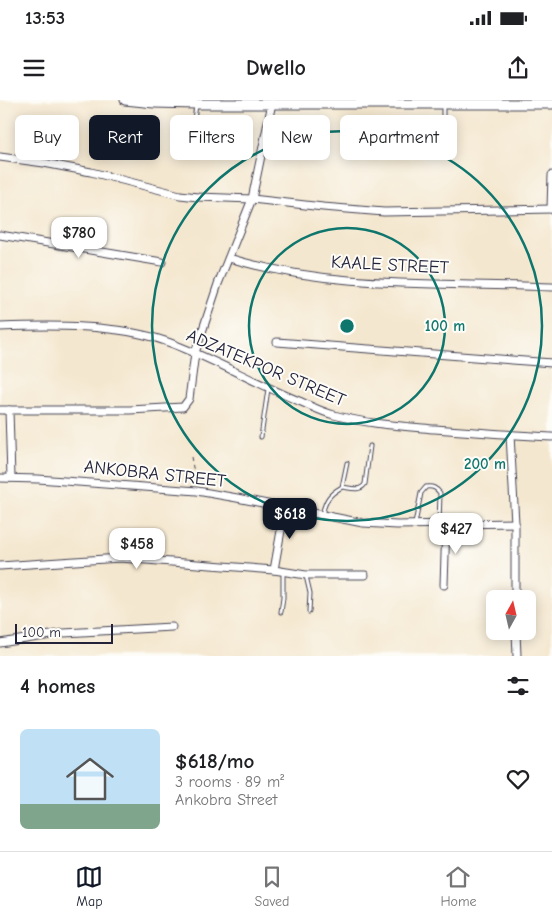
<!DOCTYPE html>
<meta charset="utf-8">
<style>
body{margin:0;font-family:"Comic Neue",sans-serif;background:#f2f2f2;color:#202124;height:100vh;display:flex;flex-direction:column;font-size:19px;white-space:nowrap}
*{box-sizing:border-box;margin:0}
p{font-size:16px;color:#757577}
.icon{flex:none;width:28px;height:28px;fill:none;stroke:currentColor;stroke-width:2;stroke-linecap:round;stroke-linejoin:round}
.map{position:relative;height:556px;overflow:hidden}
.sheet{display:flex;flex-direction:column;background:#fff;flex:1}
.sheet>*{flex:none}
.guide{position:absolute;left:15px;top:15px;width:522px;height:45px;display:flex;gap:10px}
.needle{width:32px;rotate:8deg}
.tools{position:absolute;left:486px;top:490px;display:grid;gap:10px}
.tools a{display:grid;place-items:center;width:50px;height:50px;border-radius:8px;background:#fff;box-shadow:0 2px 12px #0003;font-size:25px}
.scale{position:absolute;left:15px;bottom:12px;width:98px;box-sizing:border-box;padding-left:5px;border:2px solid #22223b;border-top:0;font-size:14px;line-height:18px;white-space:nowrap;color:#22223b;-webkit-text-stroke:4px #fdfcf7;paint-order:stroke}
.price{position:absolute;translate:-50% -42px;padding:0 11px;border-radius:10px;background:#fff;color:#222;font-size:16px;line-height:32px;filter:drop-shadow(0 1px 2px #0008)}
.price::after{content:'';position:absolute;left:50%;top:30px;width:15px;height:11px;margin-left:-8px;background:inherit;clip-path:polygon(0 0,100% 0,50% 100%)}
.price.selected{background:#111827;color:#fff}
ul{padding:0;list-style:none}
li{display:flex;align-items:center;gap:15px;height:125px;padding:0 20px}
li+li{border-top:1px solid #e0e0e0}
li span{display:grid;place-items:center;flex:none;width:140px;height:100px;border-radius:8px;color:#555}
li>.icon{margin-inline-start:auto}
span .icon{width:60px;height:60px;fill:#fffc;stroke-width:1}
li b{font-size:21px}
h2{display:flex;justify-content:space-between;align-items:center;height:60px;padding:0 20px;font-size:21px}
.pill{padding:0 18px;border-radius:8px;background:#fff;box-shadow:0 2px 12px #0003;font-size:18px;line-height:45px}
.pill.selected{background:#111827;color:#fff}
.status{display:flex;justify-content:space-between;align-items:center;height:35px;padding:0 25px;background:#fff;direction:ltr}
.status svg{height:14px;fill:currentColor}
header{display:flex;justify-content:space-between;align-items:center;height:65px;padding:0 20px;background:#fff;font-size:22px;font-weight:700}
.tab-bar{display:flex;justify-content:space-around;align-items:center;height:70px;border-top:1px solid #e0e0e0;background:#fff;font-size:14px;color:#757577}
.tab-bar a{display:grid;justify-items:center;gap:2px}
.tab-bar .selected{color:#111827}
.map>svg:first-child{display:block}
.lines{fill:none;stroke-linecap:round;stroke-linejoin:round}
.service-casing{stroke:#424051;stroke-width:5}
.minor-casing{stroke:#424051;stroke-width:9}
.tertiary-casing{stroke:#424051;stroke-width:11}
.path{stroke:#424051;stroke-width:1;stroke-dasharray:4 4;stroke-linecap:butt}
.service{stroke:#fff;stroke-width:3}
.minor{stroke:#fff;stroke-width:7}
.tertiary{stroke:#fff;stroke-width:9}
.ring{fill:none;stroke:#0f766e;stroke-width:2.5}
.labels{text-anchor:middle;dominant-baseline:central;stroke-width:4;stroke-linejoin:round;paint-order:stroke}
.street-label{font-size:18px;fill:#22223b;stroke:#fdfcf7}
.centre{fill:#0f766e;stroke:#fdfcf7;stroke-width:2.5}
.ring-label{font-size:15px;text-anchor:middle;font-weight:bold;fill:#0f766e;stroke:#fdfcf7;stroke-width:4;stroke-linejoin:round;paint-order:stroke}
</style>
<div class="status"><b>13:53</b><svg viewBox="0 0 49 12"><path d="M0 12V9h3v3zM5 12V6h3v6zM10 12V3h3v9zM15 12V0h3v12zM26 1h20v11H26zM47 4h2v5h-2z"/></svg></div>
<header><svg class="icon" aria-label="menu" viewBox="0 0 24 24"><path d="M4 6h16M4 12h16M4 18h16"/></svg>Dwello<svg class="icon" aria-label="share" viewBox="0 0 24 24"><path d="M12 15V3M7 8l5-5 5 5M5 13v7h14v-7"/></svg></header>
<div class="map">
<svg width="552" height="556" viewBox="0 0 552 556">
<rect width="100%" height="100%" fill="#fdfcf7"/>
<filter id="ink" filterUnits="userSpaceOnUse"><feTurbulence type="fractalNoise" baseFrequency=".02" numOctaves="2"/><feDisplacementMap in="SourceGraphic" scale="10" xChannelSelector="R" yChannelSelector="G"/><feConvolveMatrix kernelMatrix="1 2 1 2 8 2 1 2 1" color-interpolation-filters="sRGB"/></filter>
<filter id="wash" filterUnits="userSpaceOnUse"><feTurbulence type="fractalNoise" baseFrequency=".0096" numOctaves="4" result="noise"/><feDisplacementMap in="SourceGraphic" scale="20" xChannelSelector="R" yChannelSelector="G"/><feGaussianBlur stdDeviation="1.12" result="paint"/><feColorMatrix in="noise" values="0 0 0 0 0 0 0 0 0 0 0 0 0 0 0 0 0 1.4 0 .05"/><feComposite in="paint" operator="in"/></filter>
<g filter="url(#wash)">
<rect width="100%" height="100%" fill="#f4e7cf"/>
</g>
<g filter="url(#ink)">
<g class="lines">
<g class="service-casing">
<g id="service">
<polyline points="443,6 443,25 453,28"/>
<polyline points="191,41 196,5"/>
<polyline points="261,337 268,289"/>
<path d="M342 387C350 388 360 392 365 384L370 346"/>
<path d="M322 414C326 400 328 395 342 387L347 363"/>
<path d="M415 424 421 393 426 387C433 386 436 388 440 393L439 425"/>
<polyline points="306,476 310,493 309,512"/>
<polyline points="281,512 283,498 283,472"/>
</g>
</g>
<g class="minor-casing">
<g id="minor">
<polyline points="0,57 44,63 91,72 180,95 198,97 252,99 323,107 384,112 552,109"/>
<polyline points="551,109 552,75"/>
<polyline points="0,135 162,162"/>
<path d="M229 158C333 190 444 182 552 187"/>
<path d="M0 227C51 225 117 224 165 241 211 257 254 283 299 301 311 306 322 312 334 315 367 324 401 326 435 329 474 332 513 335 552 337"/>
<polyline points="277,242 552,263"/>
<polyline points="0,310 130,310 183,307 189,299 195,253 218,184 252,99 272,3"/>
<polyline points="9,310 11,378"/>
<polyline points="510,335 515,423 515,499"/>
<polyline points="0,378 38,379 197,391 237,398 363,423 397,425 515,423"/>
<polyline points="0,466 120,458 274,470 306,475 365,475"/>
<polyline points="274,470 285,408"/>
<polyline points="444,485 446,424"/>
<polyline points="516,531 517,556"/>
<polyline points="0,543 64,533 172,527"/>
</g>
</g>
<g class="tertiary-casing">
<polyline id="tertiary" points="125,0 154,3 196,4 552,4"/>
</g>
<polyline class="path" points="191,357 196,383"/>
<use href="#service" class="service"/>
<use href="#minor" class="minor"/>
<use href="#tertiary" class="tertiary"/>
</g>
</g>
<g class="ring">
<circle cx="347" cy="226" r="98"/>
<circle cx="347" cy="226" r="195"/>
</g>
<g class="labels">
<g class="street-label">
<text transform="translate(390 165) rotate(3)">KAALE STREET</text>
<text transform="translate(266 268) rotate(23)">ADZATEKPOR STREET</text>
<text transform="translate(155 374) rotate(6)">ANKOBRA STREET</text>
</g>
</g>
<circle cx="347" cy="226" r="8" class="centre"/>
<g class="ring-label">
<text x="445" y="231">100 m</text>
<text x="485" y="369">200 m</text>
</g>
</svg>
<div class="tools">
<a><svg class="needle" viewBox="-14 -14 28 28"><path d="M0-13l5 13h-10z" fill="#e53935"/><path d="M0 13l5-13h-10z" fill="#757577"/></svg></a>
</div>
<div class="scale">100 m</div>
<b class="price" style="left:79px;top:159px">$780</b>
<b class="price selected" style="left:290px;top:440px">$618</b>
<b class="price" style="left:456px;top:455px">$427</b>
<b class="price" style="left:137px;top:470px">$458</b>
<div class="guide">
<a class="pill">Buy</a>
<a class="pill selected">Rent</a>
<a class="pill">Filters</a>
<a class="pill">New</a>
<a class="pill">Apartment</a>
</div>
</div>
<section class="sheet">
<h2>4 homes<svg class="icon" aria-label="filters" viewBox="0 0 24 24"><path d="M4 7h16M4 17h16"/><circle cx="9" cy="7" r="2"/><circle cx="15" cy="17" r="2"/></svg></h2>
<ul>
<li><span style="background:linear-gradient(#bfe0f5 75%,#7fa58c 0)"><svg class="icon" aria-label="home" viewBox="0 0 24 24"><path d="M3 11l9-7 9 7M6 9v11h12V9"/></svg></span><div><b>$618/mo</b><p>3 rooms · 89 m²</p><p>Ankobra Street</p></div><svg class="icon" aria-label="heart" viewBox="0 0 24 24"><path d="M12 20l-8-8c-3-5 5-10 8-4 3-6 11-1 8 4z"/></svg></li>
</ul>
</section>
<nav class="tab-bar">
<a class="selected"><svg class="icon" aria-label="map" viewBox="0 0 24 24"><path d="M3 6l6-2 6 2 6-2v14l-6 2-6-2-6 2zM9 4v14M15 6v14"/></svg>Map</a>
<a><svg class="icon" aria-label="saved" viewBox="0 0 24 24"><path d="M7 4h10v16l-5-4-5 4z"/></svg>Saved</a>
<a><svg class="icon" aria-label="home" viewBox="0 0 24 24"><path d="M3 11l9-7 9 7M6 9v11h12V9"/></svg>Home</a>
</nav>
